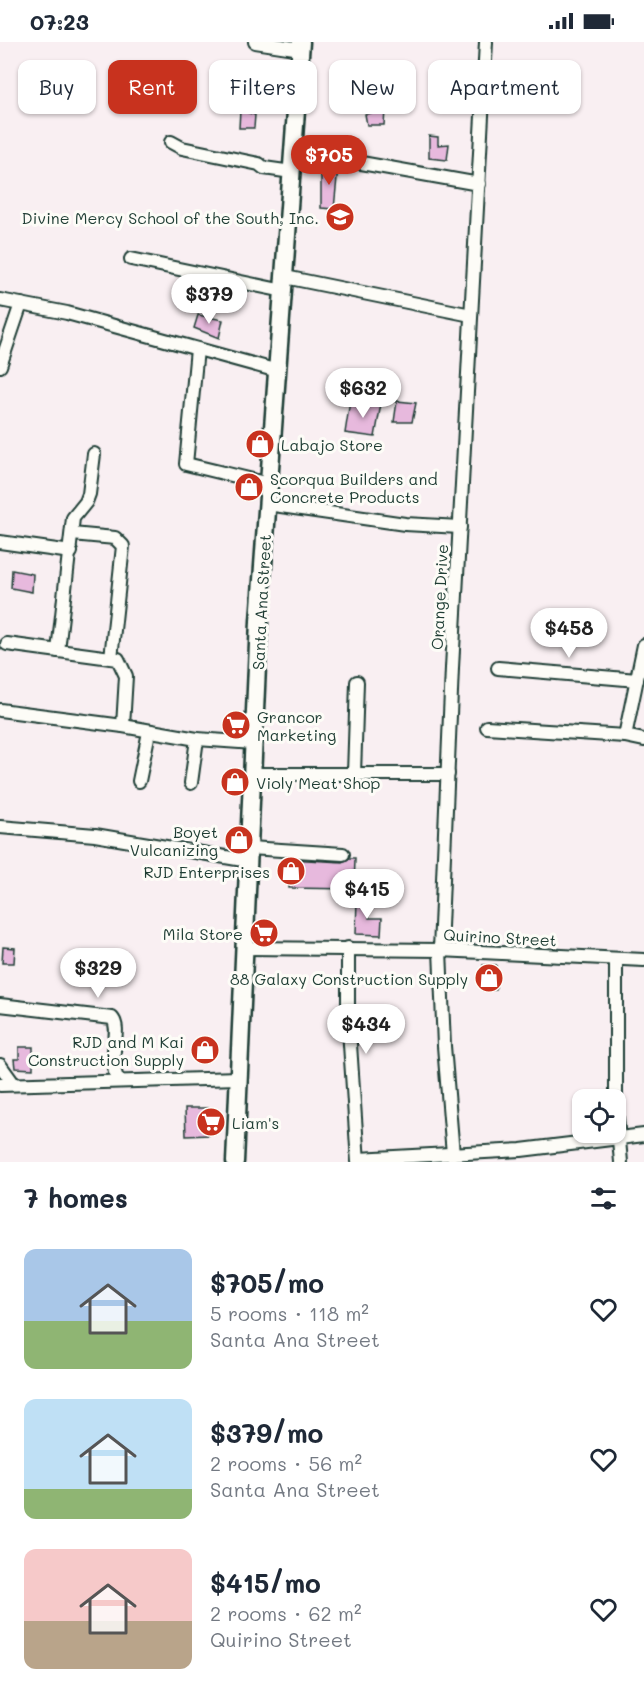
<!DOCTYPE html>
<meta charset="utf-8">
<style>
body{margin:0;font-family:Mali,sans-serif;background:#f2f2f3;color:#1f2937;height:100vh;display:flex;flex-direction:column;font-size:22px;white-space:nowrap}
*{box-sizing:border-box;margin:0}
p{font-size:20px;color:#747a83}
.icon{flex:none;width:33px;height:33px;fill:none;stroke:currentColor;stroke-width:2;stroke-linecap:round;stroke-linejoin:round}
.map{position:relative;height:1120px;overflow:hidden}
.drawer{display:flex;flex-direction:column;background:#fff;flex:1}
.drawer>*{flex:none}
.guide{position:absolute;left:18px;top:18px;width:609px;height:54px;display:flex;gap:12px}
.tools{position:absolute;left:572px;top:1047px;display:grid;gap:12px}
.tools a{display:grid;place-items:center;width:54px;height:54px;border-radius:12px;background:#fff;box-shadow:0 2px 4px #0004;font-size:30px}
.price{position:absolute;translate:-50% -51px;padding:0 14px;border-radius:21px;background:#fff;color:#222;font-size:20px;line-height:39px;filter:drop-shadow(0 2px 3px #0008)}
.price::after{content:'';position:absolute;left:50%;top:36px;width:18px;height:14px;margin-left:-9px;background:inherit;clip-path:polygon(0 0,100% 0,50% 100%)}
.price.selected{background:#c8321e;color:#fff}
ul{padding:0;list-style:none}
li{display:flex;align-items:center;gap:18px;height:150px;padding:0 24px}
li span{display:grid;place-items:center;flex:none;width:168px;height:120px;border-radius:12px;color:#555}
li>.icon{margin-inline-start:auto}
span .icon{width:72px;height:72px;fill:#fffc;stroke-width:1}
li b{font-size:26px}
h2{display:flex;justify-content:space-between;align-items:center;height:72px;padding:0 24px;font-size:26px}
.tag{padding:0 21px;border-radius:12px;background:#fff;box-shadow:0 2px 4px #0004;font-size:21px;line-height:54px}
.tag.selected{background:#c8321e;color:#fff}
.status{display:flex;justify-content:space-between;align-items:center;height:42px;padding:0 30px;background:#fff;direction:ltr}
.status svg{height:16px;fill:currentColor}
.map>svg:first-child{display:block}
.building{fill:#e7b9dd;stroke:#1f3d34;stroke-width:1.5}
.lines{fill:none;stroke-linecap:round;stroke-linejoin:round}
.minor-casing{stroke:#1f3d34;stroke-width:16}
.major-casing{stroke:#1f3d34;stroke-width:21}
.minor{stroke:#fdfcf7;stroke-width:12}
.major{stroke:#fdfcf7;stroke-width:16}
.labels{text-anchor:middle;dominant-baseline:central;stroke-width:6;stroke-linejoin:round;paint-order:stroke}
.poi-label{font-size:16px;fill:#1f3d34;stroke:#fdfcf7;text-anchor:end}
.street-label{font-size:16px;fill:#1f3d34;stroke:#fdfcf7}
</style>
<div class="status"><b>07:23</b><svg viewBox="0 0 49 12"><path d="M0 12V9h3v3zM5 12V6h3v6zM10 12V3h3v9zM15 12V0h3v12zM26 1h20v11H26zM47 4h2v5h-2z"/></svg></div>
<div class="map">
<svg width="644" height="1120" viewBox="0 0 644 1120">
<rect width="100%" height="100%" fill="#f9eff2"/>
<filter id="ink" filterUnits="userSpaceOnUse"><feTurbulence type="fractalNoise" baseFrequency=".0167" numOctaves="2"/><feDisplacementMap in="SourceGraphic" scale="12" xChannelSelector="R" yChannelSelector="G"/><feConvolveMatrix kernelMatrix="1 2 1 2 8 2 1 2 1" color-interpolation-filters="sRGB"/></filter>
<g filter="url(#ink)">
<g class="building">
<polygon points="380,63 380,67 385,68 384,83 367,83 365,72 371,71 371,64"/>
<polygon points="240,68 255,73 254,86 239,86"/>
<polygon points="429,94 438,95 438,103 449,102 447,118 429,116"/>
<polygon points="321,122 338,125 334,167 321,166"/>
<polygon points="198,273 223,278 219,296 194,286"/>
<polygon points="350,359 381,362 375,395 345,391"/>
<polygon points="397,359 416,361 412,380 394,380"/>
<polygon points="12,528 33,532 32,550 11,546"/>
<polygon points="350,816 355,816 354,847 289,846 289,817 342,820"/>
<polygon points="357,857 370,857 369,876 382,876 381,893 356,892"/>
<polygon points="3,905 15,906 14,921 2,921"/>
<rect x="483" y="923" width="13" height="25"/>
<polygon points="364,976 382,976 383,1000 366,1000"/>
<polygon points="19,1005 33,1005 33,1027 15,1026 14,1017 19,1017"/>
<polygon points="185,1066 208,1066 209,1093 186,1094"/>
</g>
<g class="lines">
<g class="minor-casing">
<g id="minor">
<polyline points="255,0 301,7"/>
<polyline points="171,100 182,106 259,122 264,126 292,130"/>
<polyline points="294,109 479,142"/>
<polyline points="131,217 284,249"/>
<polyline points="285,235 471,273"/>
<polyline points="0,258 67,271 278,329"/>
<polyline points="197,307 186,422 269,442"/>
<polyline points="0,324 21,262"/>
<polyline points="267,462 405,482 460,485"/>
<polyline points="72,492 115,496 123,504 111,616"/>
<polyline points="0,500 71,510"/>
<polyline points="7,602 118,617 126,634 123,684"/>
<polyline points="58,609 73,476 86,460 89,452 94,412"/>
<polyline points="498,626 637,638"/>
<polyline points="0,668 123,684 197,697 254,701"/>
<polyline points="487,685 625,694 644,698"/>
<polyline points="625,694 644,603"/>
<polyline points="253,732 448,732"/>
<polyline points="354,732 357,640"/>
<polyline points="139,739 149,690"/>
<polyline points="191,741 197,697"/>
<polyline points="0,785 95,793 249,819"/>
<polyline points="250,806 343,812"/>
<polyline points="246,906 440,908 644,918"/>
<polyline points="348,906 348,973 358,1120"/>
<polyline points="616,917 616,1065 621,1120"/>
<path d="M0 963 112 976C123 988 106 1015 118 1038"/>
<polyline points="0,1023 13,1041"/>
<polyline points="0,1043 239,1036"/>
<polyline points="453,1112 444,1004 440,908 452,626 486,0"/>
<polyline points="358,1117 521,1108 644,1093"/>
</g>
</g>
<g class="major-casing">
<polyline id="major" points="235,1120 259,579 301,0"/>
</g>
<use href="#minor" class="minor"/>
<use href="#major" class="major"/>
</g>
</g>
<defs>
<g id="school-disc" transform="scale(1.5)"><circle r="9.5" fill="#c8321e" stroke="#fdfcf7"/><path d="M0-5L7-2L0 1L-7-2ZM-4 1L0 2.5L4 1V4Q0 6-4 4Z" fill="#fff"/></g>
<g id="shop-disc" transform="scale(1.5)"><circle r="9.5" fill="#c8321e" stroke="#fdfcf7"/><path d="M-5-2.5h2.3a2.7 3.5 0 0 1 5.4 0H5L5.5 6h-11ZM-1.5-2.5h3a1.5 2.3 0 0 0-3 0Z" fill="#fff"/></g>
<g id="supermarket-disc" transform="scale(1.5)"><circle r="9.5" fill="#c8321e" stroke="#fdfcf7"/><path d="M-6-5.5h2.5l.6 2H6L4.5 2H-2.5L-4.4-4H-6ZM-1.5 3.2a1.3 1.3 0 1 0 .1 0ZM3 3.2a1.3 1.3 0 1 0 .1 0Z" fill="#fff"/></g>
</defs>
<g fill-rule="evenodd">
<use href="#school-disc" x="340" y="175"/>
<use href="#shop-disc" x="260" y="402"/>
<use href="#shop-disc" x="249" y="445"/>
<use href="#supermarket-disc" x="236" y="683"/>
<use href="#shop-disc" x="235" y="740"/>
<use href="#shop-disc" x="239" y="798"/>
<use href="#shop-disc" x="291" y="829"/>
<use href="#supermarket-disc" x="264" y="891"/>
<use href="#shop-disc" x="489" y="936"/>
<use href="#shop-disc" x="205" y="1008"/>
<use href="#supermarket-disc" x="211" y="1080"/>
</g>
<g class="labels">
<g class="poi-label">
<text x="319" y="175">Divine Mercy School of the South, Inc.</text>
<text x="281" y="402" text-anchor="start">Labajo Store</text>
<text x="270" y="436" text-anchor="start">Scorqua Builders and<tspan x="270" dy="18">Concrete Products</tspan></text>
<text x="257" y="674" text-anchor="start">Grancor<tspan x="257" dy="18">Marketing</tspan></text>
<text x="256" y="740" text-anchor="start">Violy Meat Shop</text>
<text x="218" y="789">Boyet<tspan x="218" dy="18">Vulcanizing</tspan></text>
<text x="270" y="829">RJD Enterprises</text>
<text x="243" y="891">Mila Store</text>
<text x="468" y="936">88 Galaxy Construction Supply</text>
<text x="184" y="999">RJD and M Kai<tspan x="184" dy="18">Construction Supply</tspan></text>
<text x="232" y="1080" text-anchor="start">Liam's</text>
</g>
<g class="street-label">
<text transform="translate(439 555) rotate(-87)">Orange Drive</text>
<text transform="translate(261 560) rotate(-87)">Santa Ana Street</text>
<text transform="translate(500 895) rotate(3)">Quirino Street</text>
</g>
</g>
</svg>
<div class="tools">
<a><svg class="icon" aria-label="locate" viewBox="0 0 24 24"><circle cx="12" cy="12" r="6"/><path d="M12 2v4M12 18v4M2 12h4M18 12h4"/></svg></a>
</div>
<b class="price selected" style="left:329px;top:144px">$705</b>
<b class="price" style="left:209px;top:283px">$379</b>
<b class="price" style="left:363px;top:377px">$632</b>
<b class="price" style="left:569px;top:617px">$458</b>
<b class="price" style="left:367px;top:878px">$415</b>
<b class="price" style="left:98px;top:957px">$329</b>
<b class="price" style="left:366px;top:1013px">$434</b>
<div class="guide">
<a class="tag">Buy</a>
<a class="tag selected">Rent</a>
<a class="tag">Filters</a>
<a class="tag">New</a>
<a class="tag">Apartment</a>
</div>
</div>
<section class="drawer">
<h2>7 homes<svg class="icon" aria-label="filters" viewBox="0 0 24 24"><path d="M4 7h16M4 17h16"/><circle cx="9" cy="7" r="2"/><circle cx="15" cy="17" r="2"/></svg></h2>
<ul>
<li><span style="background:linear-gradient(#a9c7e8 60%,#8fb573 0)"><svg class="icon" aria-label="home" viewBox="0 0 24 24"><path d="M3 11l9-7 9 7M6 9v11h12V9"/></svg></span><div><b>$705/mo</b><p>5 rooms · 118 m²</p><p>Santa Ana Street</p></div><svg class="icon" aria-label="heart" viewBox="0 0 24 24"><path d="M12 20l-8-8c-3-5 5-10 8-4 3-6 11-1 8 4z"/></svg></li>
<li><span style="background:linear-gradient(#bfe0f5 75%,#8fb573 0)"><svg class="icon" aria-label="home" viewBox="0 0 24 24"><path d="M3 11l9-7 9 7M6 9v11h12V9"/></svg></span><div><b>$379/mo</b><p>2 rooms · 56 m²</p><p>Santa Ana Street</p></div><svg class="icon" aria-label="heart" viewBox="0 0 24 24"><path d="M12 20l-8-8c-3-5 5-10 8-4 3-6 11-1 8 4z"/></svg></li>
<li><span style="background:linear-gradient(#f6c9c9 60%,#b9a48a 0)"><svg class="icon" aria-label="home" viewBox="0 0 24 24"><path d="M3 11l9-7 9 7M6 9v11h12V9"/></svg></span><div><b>$415/mo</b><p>2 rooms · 62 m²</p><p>Quirino Street</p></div><svg class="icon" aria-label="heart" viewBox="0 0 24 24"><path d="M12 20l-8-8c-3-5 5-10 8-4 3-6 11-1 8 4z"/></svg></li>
</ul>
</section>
